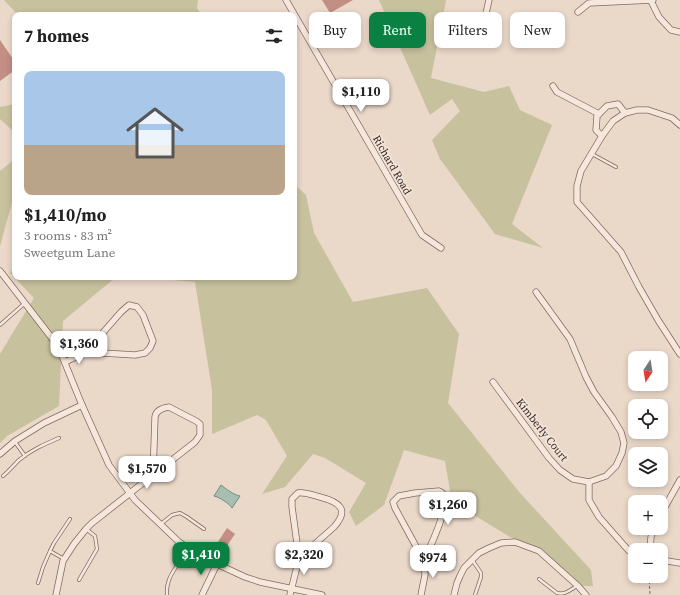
<!DOCTYPE html>
<meta charset="utf-8">
<style>
body{margin:0;font-family:"Source Serif 4",serif;background:#f6f6f6;color:#222;height:100vh;display:flex;flex-direction:column;font-size:15px;white-space:nowrap}
*{box-sizing:border-box;margin:0}
p{font-size:13px;color:#767676}
.icon{flex:none;width:22px;height:22px;fill:none;stroke:currentColor;stroke-width:2;stroke-linecap:round;stroke-linejoin:round}
.map{position:relative;flex:1;overflow:hidden}
.panel{position:absolute;left:12px;top:12px;width:285px;height:268px;display:flex;flex-direction:column;background:#fff;border-radius:8px;box-shadow:0 2px 6px #0003}
.panel>*{flex:none}
.guide{position:absolute;left:309px;top:12px;width:311px;height:36px;display:flex;gap:8px}
.needle{width:26px;rotate:192deg}
.controls{position:absolute;left:628px;top:351px;display:grid;gap:8px}
.controls a{display:grid;place-items:center;width:40px;height:40px;border-radius:8px;background:#fff;box-shadow:0 2px 6px #0003;font-size:20px}
.price{position:absolute;translate:-50% -34px;padding:0 9px;border-radius:8px;background:#fff;color:#222;font-size:13px;line-height:26px;filter:drop-shadow(0 1px 2px #0008)}
.price::after{content:'';position:absolute;left:50%;top:24px;width:12px;height:9px;margin-left:-6px;background:inherit;clip-path:polygon(0 0,100% 0,50% 100%)}
.price.on{background:#0b8043;color:#fff}
ul{padding:0;list-style:none}
li{display:grid;align-content:center;gap:8px;height:212px;padding:0 12px}
li+li{border-top:1px solid #e0e0e0}
li span{display:grid;place-items:center;height:124px;border-radius:8px;color:#555}
li>.icon{margin-inline-start:auto}
span .icon{width:72px;height:72px;fill:#fffc;stroke-width:1}
li b{font-size:17px}
h2{display:flex;justify-content:space-between;align-items:center;height:48px;padding:0 12px;font-size:17px}
.chip{padding:0 14px;border-radius:8px;background:#fff;box-shadow:0 2px 6px #0003;font-size:14px;line-height:36px}
.chip.on{background:#0b8043;color:#fff}
.map>svg:first-child{display:block}
.green{fill:#c7c19e}
.water{fill:#a9beb3;stroke:#718c7e}
.building{fill:#c38e84}
.lines{fill:none;stroke-linecap:round;stroke-linejoin:round}
.lane-casing{stroke:#846a60;stroke-width:4}
.street-casing{stroke:#846a60;stroke-width:7}
.path{stroke:#846a60;stroke-width:1;stroke-dasharray:3 2;stroke-linecap:butt}
.lane{stroke:#f5e7dc;stroke-width:2.5}
.street{stroke:#f5e7dc;stroke-width:5.5}
.labels{text-anchor:middle;dominant-baseline:central;stroke-width:3.5;stroke-linejoin:round;paint-order:stroke}
.street-label{font-size:11px;fill:#362622;stroke:#f2e4d8}
</style>
<div class="map">
<svg width="680" height="595" viewBox="0 0 680 595">
<rect width="100%" height="100%" fill="#ead8c9"/>
<g class="green">
<polygon points="4,0 198,0 197,8 201,15 18,15"/>
<polygon points="379,0 446,0 431,78 484,92 509,86 520,110 552,125 512,224 543,248 495,234 440,159 432,140 460,111 452,99 430,115"/>
<polygon points="15,104 15,133 0,119 0,107"/>
<polygon points="15,159 15,192 0,246 0,171"/>
<polygon points="294,184 306,195 314,233 353,302 427,288 459,334 448,403 520,493 591,570 593,586 579,586 540,550 525,546 474,515 451,497 445,461 404,450 384,505 356,526 349,512 366,483 325,458 313,454 285,487 262,494 287,456 266,420 257,415 212,434 212,390 195,282 140,277 294,277"/>
<polygon points="15,266 15,277 116,277 63,321 59,406 7,436 0,443 0,354 34,298 10,273"/>
</g>
<path class="water" d="M221 485C226 489 234 495 240 496L232 508C230 504 219 497 214 496Z"/>
<g class="building">
<polygon points="322,0 353,0 330,13"/>
<polygon points="0,40 15,62 15,70 0,81"/>
<polygon points="227,528 235,534 224,550 216,545"/>
</g>
<g class="lines">
<g class="lane-casing">
<g id="lane">
<polyline points="592,154 616,167"/>
<polyline points="0,325 25,303"/>
<polyline points="15,442 25,456"/>
<path d="M3 476C9 471 14 465 19 460 31 450 45 444 59 438"/>
<polyline points="161,524 172,515 180,513 187,517 204,529"/>
<polyline points="50,551 54,543 70,519"/>
<polyline points="473,561 481,573 481,577 475,595"/>
<path d="M539 579 557 593C565 595 570 590 577 586"/>
<polyline points="79,580 97,549 95,536 86,529"/>
<polyline points="38,583 43,567 50,551 64,559"/>
<path d="M167 595C166 584 170 576 176 567"/>
</g>
</g>
<g class="street-casing">
<g id="street">
<polyline points="286,0 422,235 441,248"/>
<polyline points="489,0 484,22 489,39"/>
<polyline points="651,1 659,17 671,30 680,32"/>
<polyline points="578,12 589,3 653,0"/>
<polyline points="553,86 557,92 599,114"/>
<polyline points="680,125 672,118 648,110 637,110 625,113 613,121 602,136 581,171 577,186 577,202 621,252 639,287 658,320 680,354"/>
<polyline points="602,136 596,130 597,116 607,106 618,104 625,113"/>
<polyline points="0,271 58,346 82,405 109,465 135,500 179,542 192,551 217,564 245,577 260,582 322,595"/>
<polygon points="129,305 137,307 143,315 153,341 150,348 145,353 135,355 86,352 121,312"/>
<polyline points="65,362 86,352"/>
<polyline points="493,382 549,458 560,470 573,479 589,482 606,476 616,466 622,453 624,443 621,432 612,417 594,392 586,377 570,339 536,292"/>
<path d="M169 407 196 421 200 424V435L195 442 153 475 155 417C156 410 162 408 169 407Z"/>
<polyline points="0,454 15,441 44,423 82,405"/>
<polyline points="589,482 589,500 599,517 629,551 635,553"/>
<path d="M439 491C442 492 444 494 444 498 447 513 430 546 424 561L395 508 393 502 399 496 415 493Z"/>
<path d="M298 493C305 492 312 495 320 497 339 502 350 509 334 527L299 558 292 507V499Z"/>
<polyline points="661,514 680,480"/>
<polyline points="650,550 651,537 654,528"/>
<polyline points="661,560 680,563"/>
<polyline points="56,595 63,561 74,544 86,529 92,523 153,475"/>
<polyline points="202,595 217,564"/>
<polyline points="290,595 299,558"/>
<polyline points="421,595 425,575 424,561"/>
<polyline points="454,595 457,583 460,576 464,568 479,553 489,548 501,543 515,542 539,551 578,586 586,595"/>
</g>
</g>
<polyline class="path" points="649,576 650,595"/>
<use href="#lane" class="lane"/>
<use href="#street" class="street"/>
</g>
<g class="labels">
<g class="street-label">
<text transform="translate(392 165) rotate(60)">Richard Road</text>
<text transform="translate(542 430) rotate(52)">Kimberly Court</text>
</g>
</g>
</svg>
<div class="controls">
<a><svg class="needle" viewBox="-14 -14 28 28"><path d="M0-13l5 13h-10z" fill="#e53935"/><path d="M0 13l5-13h-10z" fill="#767676"/></svg></a>
<a><svg class="icon" aria-label="locate" viewBox="0 0 24 24"><circle cx="12" cy="12" r="6"/><path d="M12 2v4M12 18v4M2 12h4M18 12h4"/></svg></a>
<a><svg class="icon" aria-label="layers" viewBox="0 0 24 24"><path d="M12 4l9 5-9 5-9-5zM3 14l9 5 9-5"/></svg></a>
<a>+</a>
<a>−</a>
</div>
<b class="price" style="left:361px;top:113px">$1,110</b>
<b class="price" style="left:79px;top:365px">$1,360</b>
<b class="price" style="left:147px;top:490px">$1,570</b>
<b class="price" style="left:448px;top:526px">$1,260</b>
<b class="price on" style="left:201px;top:576px">$1,410</b>
<b class="price" style="left:304px;top:576px">$2,320</b>
<b class="price" style="left:433px;top:579px">$974</b>
<div class="guide">
<a class="chip">Buy</a>
<a class="chip on">Rent</a>
<a class="chip">Filters</a>
<a class="chip">New</a>
</div>
<section class="panel">
<h2>7 homes<svg class="icon" aria-label="filters" viewBox="0 0 24 24"><path d="M4 7h16M4 17h16"/><circle cx="9" cy="7" r="2"/><circle cx="15" cy="17" r="2"/></svg></h2>
<ul>
<li><span style="background:linear-gradient(#a9c7e8 60%,#b9a48a 0)"><svg class="icon" aria-label="home" viewBox="0 0 24 24"><path d="M3 11l9-7 9 7M6 9v11h12V9"/></svg></span><div><b>$1,410/mo</b><p>3 rooms · 83 m²</p><p>Sweetgum Lane</p></div></li>
</ul>
</section>
</div>
